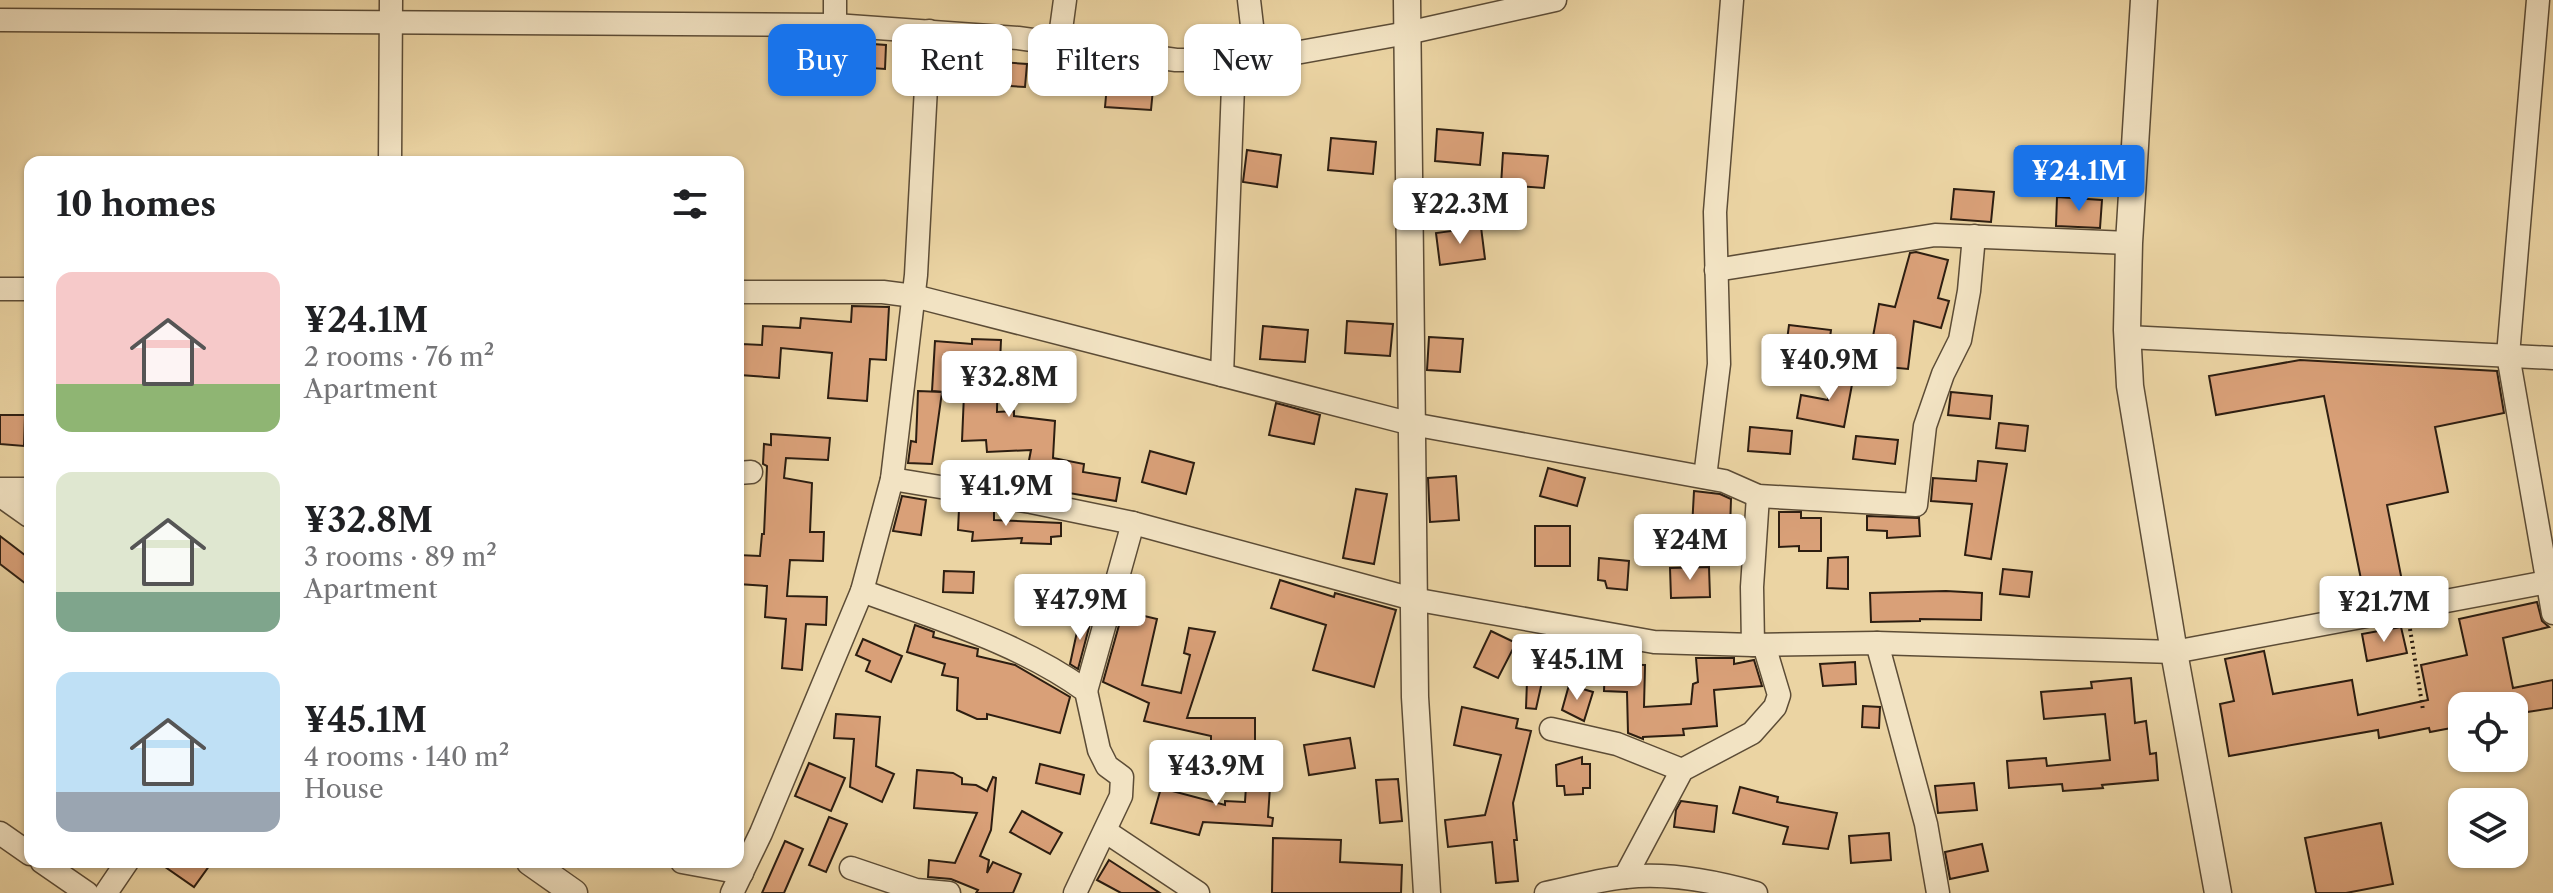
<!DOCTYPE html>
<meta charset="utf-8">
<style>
body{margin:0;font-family:"Libre Caslon Text",serif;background:#f2f2f2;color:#202124;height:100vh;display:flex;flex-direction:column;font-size:30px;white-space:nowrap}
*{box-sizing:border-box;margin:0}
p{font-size:26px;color:#757577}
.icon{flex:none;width:44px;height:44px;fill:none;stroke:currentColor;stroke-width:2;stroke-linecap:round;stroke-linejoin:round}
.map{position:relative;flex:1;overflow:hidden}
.panel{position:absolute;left:24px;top:156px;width:720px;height:712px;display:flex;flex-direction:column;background:#fff;border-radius:16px;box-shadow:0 2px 6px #0004}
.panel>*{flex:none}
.hud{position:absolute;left:768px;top:24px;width:760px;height:72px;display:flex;gap:16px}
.controls{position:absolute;left:2448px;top:692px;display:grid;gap:16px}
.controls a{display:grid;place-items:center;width:80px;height:80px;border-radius:16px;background:#fff;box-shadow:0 2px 6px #0004;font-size:40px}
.price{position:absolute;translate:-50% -68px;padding:0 18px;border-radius:8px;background:#fff;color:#222;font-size:26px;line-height:52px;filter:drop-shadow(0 2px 4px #0008)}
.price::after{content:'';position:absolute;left:50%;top:48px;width:24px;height:18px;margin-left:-12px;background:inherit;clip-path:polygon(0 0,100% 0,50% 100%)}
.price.current{background:#1a73e8;color:#fff}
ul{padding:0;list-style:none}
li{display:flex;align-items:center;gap:24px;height:200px;padding:0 32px}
li span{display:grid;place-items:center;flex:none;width:224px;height:160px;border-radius:16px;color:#555}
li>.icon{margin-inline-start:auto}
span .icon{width:96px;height:96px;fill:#fffc;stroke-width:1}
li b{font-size:34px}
h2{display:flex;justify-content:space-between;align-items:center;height:96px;padding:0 32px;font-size:34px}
.chip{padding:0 28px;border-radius:16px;background:#fff;box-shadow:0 2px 6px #0004;font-size:28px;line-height:72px}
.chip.current{background:#1a73e8;color:#fff}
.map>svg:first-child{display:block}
.building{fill:#d9a078;stroke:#2d1e11;stroke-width:2}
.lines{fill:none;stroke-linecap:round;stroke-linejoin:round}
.minor-casing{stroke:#5c4c36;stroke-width:25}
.tertiary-casing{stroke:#5c4c36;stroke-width:29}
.path{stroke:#2d1e11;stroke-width:4;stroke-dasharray:2 4;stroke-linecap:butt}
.minor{stroke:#f2e3c3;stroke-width:22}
.tertiary{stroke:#f2e3c3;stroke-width:26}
</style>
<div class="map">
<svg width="2553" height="893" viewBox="0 0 2553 893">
<rect width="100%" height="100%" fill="#ebd4a3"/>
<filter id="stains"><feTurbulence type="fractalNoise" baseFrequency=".0025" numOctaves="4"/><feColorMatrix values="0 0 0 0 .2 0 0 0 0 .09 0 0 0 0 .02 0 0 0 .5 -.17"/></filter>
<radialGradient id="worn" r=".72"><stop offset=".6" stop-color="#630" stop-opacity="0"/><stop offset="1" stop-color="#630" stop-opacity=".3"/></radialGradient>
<g class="building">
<polygon points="859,43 886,45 885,69 857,67"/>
<polygon points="943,58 1027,64 1025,87 942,82"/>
<polygon points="1108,74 1154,78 1151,110 1105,107"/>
<polygon points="1437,129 1483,133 1480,165 1435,161"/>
<polygon points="1331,138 1376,142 1373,174 1328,170"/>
<polygon points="1247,150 1281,155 1277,187 1243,182"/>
<polygon points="1503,153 1548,156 1544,188 1501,185"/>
<polygon points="1954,189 1994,192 1991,222 1951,219"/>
<polygon points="2057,197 2102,200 2100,228 2056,226"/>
<polygon points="1481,227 1485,259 1440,265 1436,233"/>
<polygon points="1916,252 1948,260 1938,298 1949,301 1941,328 1914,321 1908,369 1866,365 1869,341 1872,342 1879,304 1895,307 1910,253"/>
<polygon points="852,306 889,307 886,360 870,359 867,401 828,398 832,353 781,348 779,378 740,375 742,344 762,345 763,326 800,328 801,318 851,322"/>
<polygon points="1347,321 1393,324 1390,356 1345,353"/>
<polygon points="1789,325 1831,330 1828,353 1786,348"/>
<polygon points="1263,326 1308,330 1305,362 1260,359"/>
<polygon points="1429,337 1463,339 1460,372 1427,370"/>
<polygon points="972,339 1001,340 1000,362 998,362 997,412 1014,411 1014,416 1055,421 1053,458 1084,464 1083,472 1120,478 1116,501 1057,491 1057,487 1025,481 1031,450 987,452 986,440 962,441 964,394 932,391 935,341 972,344"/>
<polygon points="2300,360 2497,371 2504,413 2435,427 2448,492 2387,505 2404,591 2365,599 2324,396 2216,415 2209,376"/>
<polygon points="1834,370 1854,374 1844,427 1797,418 1801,395 1828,400"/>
<polygon points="918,391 942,392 932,464 908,463 911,441 916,442"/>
<polygon points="1951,392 1992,396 1990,419 1948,415"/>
<polygon points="1276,403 1320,415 1314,444 1269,435"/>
<polygon points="0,415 25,415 24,446 0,444"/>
<polygon points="1999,423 2028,426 2025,451 1996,448"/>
<polygon points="1750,427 1792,431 1790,454 1748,451"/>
<polygon points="771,434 830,438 828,460 786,458 784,478 812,483 810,532 824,532 823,561 790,560 787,596 827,597 826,625 806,624 802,670 782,668 786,619 765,617 767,586 738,584 738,555 760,556 762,534 764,534 767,466 763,464 764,444 771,445"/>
<polygon points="1856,436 1898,440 1895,464 1853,459"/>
<polygon points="1150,451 1194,463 1186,494 1142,482"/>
<polygon points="1978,461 2007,464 1991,559 1965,555 1972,504 1931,501 1933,478 1976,481"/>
<polygon points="1548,468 1585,478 1577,506 1540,496"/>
<polygon points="1456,476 1459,520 1430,522 1428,478"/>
<polygon points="1356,489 1387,494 1374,564 1343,558"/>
<polygon points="1694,491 1720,494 1731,499 1730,529 1692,528"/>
<polygon points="902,496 926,500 921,535 893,531"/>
<polygon points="959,509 994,510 994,520 1061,523 1061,536 1051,537 1051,544 1021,543 1022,538 972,541 973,532 958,530"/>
<polygon points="1779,512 1801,512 1801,518 1821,518 1821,551 1799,551 1799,546 1779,547"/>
<polygon points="1867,516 1919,518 1920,536 1887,538 1887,531 1867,530"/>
<rect x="1535" y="526" width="35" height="40"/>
<polygon points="0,536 30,559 30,587 0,564"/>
<polygon points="1848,557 1848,589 1827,588 1828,558"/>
<polygon points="1599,558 1629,561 1627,590 1607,588 1605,581 1598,580"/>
<polygon points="1709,567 1710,597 1671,598 1670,568"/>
<polygon points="2003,569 2032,572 2029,597 2000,594"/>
<polygon points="944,571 974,572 973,593 943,592"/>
<polygon points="1024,579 1068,579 1069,615 1024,615"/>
<polygon points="1280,580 1334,597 1335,593 1396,610 1374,687 1313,670 1326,625 1271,608"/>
<polygon points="1946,591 1982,593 1981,620 1920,619 1920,621 1871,622 1870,593"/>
<polygon points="2537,602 2542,621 2549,627 2503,638 2513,688 2553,680 2553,708 2514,714 2514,706 2462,706 2462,726 2430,732 2429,728 2379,738 2378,730 2229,756 2220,704 2234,701 2225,659 2264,651 2273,694 2352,680 2358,715 2428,700 2421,665 2467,655 2459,619"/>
<polygon points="1123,611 1157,619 1142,685 1181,693 1190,655 1184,653 1189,628 1215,632 1187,718 1255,718 1255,748 1211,748 1211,736 1144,721 1149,703 1103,682"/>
<polygon points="1080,618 1091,620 1078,669 1070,664"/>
<polygon points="915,625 934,632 933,637 978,649 977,656 1015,665 1070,697 1060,733 987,714 987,719 977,719 957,710 958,678 942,675 945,664 907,652"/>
<polygon points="2401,627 2407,653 2367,661 2362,634"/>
<polygon points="1491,631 1516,643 1498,678 1474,667"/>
<polygon points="863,639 902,656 891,682 866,671 870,661 856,655"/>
<polygon points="1528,654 1548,655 1536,709 1526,708"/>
<polygon points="1696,658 1734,658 1734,664 1754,660 1762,686 1714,690 1717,726 1683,729 1684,735 1643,737 1643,739 1628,733 1627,692 1604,691 1605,664 1645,665 1644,707 1691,704 1693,684 1698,682"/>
<polygon points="1855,662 1856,684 1823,686 1820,664"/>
<polygon points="2131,678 2135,723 2146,721 2150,754 2156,753 2158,780 2102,785 2103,788 2063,791 2062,784 2009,788 2007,761 2046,758 2047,766 2110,760 2105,714 2044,719 2041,692 2092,688 2091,682"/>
<polygon points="1569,685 1593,692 1584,721 1562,710"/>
<polygon points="1863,706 1880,707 1879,728 1862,727"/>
<polygon points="1462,707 1518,719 1516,728 1531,731 1513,803 1517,840 1514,840 1518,881 1496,883 1492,842 1448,847 1445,820 1485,815 1501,755 1454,745"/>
<polygon points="836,714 880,717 876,766 894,774 882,802 850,787 854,739 834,738"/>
<polygon points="1350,738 1355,768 1309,775 1304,745"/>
<polygon points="1582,757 1582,764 1590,764 1590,788 1583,788 1583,794 1565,795 1564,786 1557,786 1556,765"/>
<polygon points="809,763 845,778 831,811 795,796"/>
<polygon points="1040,764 1084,775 1080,794 1036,783"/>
<polygon points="917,770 953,773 962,778 962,784 976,785 987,791 993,777 996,778 991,830 980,856 989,860 987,873 993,862 1021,874 1013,893 976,893 978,890 951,879 928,877 929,860 955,863 977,813 914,808"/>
<polygon points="1247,770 1271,772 1268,817 1273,818 1272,826 1203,822 1199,835 1151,823 1161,788 1225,805 1225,801 1245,802"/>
<polygon points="1398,779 1402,821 1380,823 1376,780"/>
<polygon points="1974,783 1977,810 1938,813 1935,786"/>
<polygon points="1740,787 1778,797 1777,802 1837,813 1828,849 1783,844 1788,827 1733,813"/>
<polygon points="1681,801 1717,806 1714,832 1674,827 1676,810"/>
<polygon points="1022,811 1062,833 1050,854 1010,832"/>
<polygon points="829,817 847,824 826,872 809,865"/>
<polygon points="2381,823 2393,884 2346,893 2316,893 2305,838"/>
<polygon points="1889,833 1891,860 1851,863 1849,836"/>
<polygon points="1273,838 1341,840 1340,862 1402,865 1401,893 1272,893"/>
<polygon points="785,841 803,849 784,893 762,893"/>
<polygon points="1982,844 1988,871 1950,879 1945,852"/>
<polygon points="1109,860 1160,893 1121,893 1097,880"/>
<polygon points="158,862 212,862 194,887"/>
</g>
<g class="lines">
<g class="minor-casing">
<g id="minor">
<polyline points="835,0 835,25"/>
<polyline points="1249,0 1256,60"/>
<polyline points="2538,0 2508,355 2553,613"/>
<polyline points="0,20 835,25 1018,38 1176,60 1256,60 1407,33 1555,0"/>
<polyline points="1059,44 1065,0"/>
<polyline points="390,162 391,0"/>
<polyline points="1716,270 1935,235 2129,243"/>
<polyline points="0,289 30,289"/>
<polyline points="738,292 883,292 914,296 1412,424 1724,481 1758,496 1916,505 1925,426 1943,374 1960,340 1969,291 1974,236"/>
<polyline points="2127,337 2553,358"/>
<polyline points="1222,375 1234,60"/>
<polyline points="738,473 751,472"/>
<polyline points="1705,477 1719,364 1715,212 1732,0"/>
<polyline points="892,479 1031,502 1133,523 1413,599 1654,642 1753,645 1877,643 2174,652 2553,581"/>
<polyline points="0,489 30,489"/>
<path d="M862 591C938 619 1020 643 1086 691L1099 750 1107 766 1122 777 1121 796 1075 893"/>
<polyline points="1877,643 1926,824 1938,893"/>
<polyline points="1753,645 1752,587 1758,496"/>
<polyline points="1086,691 1133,523"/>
<polyline points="1551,729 1617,744 1682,770"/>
<polyline points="1105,831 1198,893"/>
<polyline points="0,833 30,854"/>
<polyline points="42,862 87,893"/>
<polyline points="682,862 742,873"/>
<polyline points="851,868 916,890 949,893"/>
<polyline points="1625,877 1682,770 1752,733 1775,707 1779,695 1764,645"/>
<polyline points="106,893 127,862"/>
<polyline points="732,893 761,833 862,591 892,479 916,275 929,31"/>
<path d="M1546 893C1572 888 1600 879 1626 877 1669 872 1714 881 1756 893"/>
</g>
</g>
<g class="tertiary-casing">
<g id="tertiary">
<polyline points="1407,0 1415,697 1427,893"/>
<polyline points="2144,0 2129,243 2127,330 2130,386 2174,652 2218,893"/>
<polyline points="0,493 30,514"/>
<polyline points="530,862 574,893"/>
</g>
</g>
<polyline class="path" points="2410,629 2423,710"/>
<use href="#minor" class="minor"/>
<use href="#tertiary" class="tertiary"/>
</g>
<rect width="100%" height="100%" filter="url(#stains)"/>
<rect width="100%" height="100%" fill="url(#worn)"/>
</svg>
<div class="controls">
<a><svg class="icon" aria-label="locate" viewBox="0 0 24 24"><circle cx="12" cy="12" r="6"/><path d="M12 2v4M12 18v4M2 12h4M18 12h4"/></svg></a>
<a><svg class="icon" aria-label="layers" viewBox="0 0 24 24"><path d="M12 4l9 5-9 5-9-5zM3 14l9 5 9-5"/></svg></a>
</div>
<b class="price current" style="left:2079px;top:213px">¥24.1M</b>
<b class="price" style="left:1460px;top:246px">¥22.3M</b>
<b class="price" style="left:1829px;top:402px">¥40.9M</b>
<b class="price" style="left:1009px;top:419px">¥32.8M</b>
<b class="price" style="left:1006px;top:528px">¥41.9M</b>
<b class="price" style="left:1690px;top:582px">¥24M</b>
<b class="price" style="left:1080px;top:642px">¥47.9M</b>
<b class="price" style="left:2384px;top:644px">¥21.7M</b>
<b class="price" style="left:1577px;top:702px">¥45.1M</b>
<b class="price" style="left:1216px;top:808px">¥43.9M</b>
<div class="hud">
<a class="chip current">Buy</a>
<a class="chip">Rent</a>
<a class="chip">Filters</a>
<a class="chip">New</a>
</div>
<section class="panel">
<h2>10 homes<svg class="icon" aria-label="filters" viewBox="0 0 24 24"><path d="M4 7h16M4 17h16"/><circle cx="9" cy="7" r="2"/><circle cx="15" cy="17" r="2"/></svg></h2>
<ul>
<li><span style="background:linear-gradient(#f6c9c9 70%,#8fb573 0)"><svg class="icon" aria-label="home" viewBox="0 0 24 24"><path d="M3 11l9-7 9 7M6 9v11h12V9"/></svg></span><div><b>¥24.1M</b><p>2 rooms · 76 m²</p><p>Apartment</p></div></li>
<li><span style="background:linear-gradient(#dfe7d0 75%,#7fa58c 0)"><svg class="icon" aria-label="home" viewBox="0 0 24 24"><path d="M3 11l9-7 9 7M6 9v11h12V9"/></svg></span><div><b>¥32.8M</b><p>3 rooms · 89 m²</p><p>Apartment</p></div></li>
<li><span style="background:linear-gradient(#bfe0f5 75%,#9aa5b1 0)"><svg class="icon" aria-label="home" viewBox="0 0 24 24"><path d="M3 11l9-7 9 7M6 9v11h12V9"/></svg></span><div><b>¥45.1M</b><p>4 rooms · 140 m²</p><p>House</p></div></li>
</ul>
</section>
</div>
